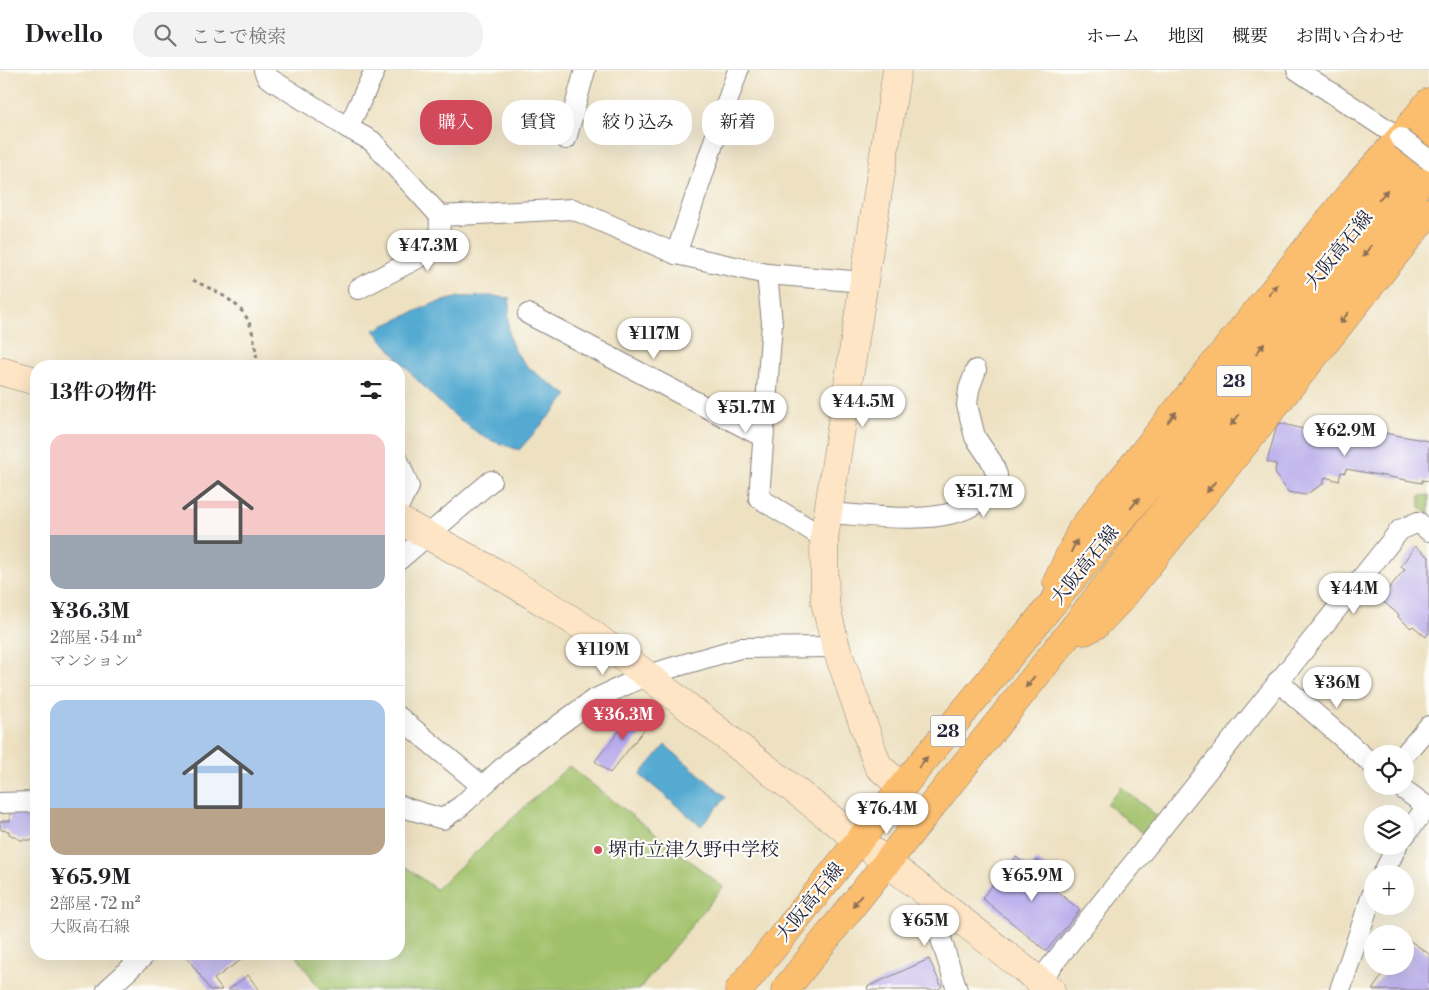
<!DOCTYPE html>
<html lang="ja">
<meta charset="utf-8">
<style>
body{margin:0;font-family:"Libre Bodoni","Noto Serif JP",serif;background:#f2f2f2;color:#202124;height:100vh;display:flex;flex-direction:column;font-size:19px;white-space:nowrap}
*{box-sizing:border-box;margin:0}
p{font-size:16px;color:#757577}
.icon{flex:none;width:28px;height:28px;fill:none;stroke:currentColor;stroke-width:2;stroke-linecap:round;stroke-linejoin:round}
.map{position:relative;flex:1;overflow:hidden}
.panel{position:absolute;left:30px;top:290px;width:375px;height:600px;display:flex;flex-direction:column;background:#fff;border-radius:20px;box-shadow:0 5px 20px #0002}
.panel>*{flex:none}
.hud{position:absolute;left:420px;top:30px;width:475px;height:45px;display:flex;gap:10px}
.controls{position:absolute;left:1364px;top:675px;display:grid;gap:10px}
.controls a{display:grid;place-items:center;width:50px;height:50px;border-radius:50%;background:#fff;box-shadow:0 5px 20px #0002;font-size:25px}
.price{position:absolute;translate:-50% -42px;padding:0 11px;border-radius:18px;background:#fff;color:#222;font-size:16px;line-height:32px;filter:drop-shadow(0 1px 2px #0008)}
.price::after{content:'';position:absolute;left:50%;top:30px;width:15px;height:11px;margin-left:-8px;background:inherit;clip-path:polygon(0 0,100% 0,50% 100%)}
.price.active{background:#d1495b;color:#fff}
ul{padding:0;list-style:none}
li{display:grid;align-content:center;gap:10px;height:265px;padding:0 20px}
li+li{border-top:1px solid #e0e0e0}
li span{display:grid;place-items:center;height:155px;border-radius:15px;color:#555}
li>.icon{margin-inline-start:auto}
span .icon{width:90px;height:90px;fill:#fffc;stroke-width:1}
li b{font-size:21px}
h2{display:flex;justify-content:space-between;align-items:center;height:60px;padding:0 20px;font-size:21px}
.chip{padding:0 18px;border-radius:20px;background:#fff;box-shadow:0 5px 20px #0002;font-size:18px;line-height:45px}
.chip.active{background:#d1495b;color:#fff}
header{display:flex;align-items:center;gap:30px;box-sizing:border-box;height:70px;padding:0 25px;background:#fff;border-bottom:1px solid #e0e0e0}
header strong{font-size:24px}
nav{display:flex;gap:28px;margin-inline-start:auto;font-size:18px}
.search{width:350px;height:45px;background:#f2f2f2;display:flex;align-items:center;gap:12px;box-sizing:border-box;padding:0 18px;border-radius:20px;color:#757577;font-size:19px}
.map>svg:first-child{display:block}
.green{fill:#a0c169;stroke:#617252}
.water{fill:#55aad1;stroke:#3c6686}
.building{fill:#b4a7eb}
.lines{fill:none;stroke-linecap:round;stroke-linejoin:round}
.street-casing{stroke:#88827e;stroke-width:22}
.secondary-casing{stroke:#88827e;stroke-width:29}
.primary-casing{stroke:#88827e;stroke-width:29}
.path{stroke:#88827e;stroke-width:3;stroke-dasharray:4 4;stroke-linecap:butt}
.street{stroke:#fff;stroke-width:20}
.secondary{stroke:#fde5c5;stroke-width:28}
.primary{stroke:#fbbd6e;stroke-width:28}
.street-bridge-casing{stroke:#88827e;stroke-width:22;stroke-linecap:butt}
.street-bridge{stroke:#fff;stroke-width:20}
.oneway{fill:#8e7054}
.poi-dot{fill:#d1495b;stroke:#fdfcf7;stroke-width:2}
.labels{text-anchor:middle;dominant-baseline:central;stroke-width:4.5;stroke-linejoin:round;paint-order:stroke}
.shield{fill:#fdfcf7;stroke:#646373;stroke-width:1}
.shield-label{font-size:18px;font-weight:bold;fill:#22223b}
.street-label{font-size:19px;fill:#22223b;stroke:#fdfcf7}
.poi-label{font-size:19px;fill:#22223b;stroke:#fdfcf7;text-anchor:start}
</style>
<header>
<strong>Dwello</strong>
<div class="search"><svg class="icon" aria-label="search" viewBox="0 0 24 24"><circle cx="10" cy="10" r="6"/><path d="M15 15l6 6"/></svg>ここで検索</div>
<nav><a>ホーム</a><a>地図</a><a>概要</a><a>お問い合わせ</a></nav>
</header>
<div class="map">
<svg width="1429" height="920" viewBox="0 0 1429 920">
<rect width="100%" height="100%" fill="#fdfcf7"/>
<filter id="ink" filterUnits="userSpaceOnUse"><feTurbulence type="fractalNoise" baseFrequency=".02" numOctaves="2"/><feDisplacementMap in="SourceGraphic" scale="10" xChannelSelector="R" yChannelSelector="G"/><feConvolveMatrix kernelMatrix="1 2 1 2 8 2 1 2 1" color-interpolation-filters="sRGB"/></filter>
<filter id="wash" filterUnits="userSpaceOnUse"><feTurbulence type="fractalNoise" baseFrequency=".0096" numOctaves="4" result="noise"/><feDisplacementMap in="SourceGraphic" scale="20" xChannelSelector="R" yChannelSelector="G"/><feGaussianBlur stdDeviation="1.12" result="paint"/><feColorMatrix in="noise" values="0 0 0 0 0 0 0 0 0 0 0 0 0 0 0 0 0 1.4 0 .05"/><feComposite in="paint" operator="in"/></filter>
<g filter="url(#wash)">
<rect width="100%" height="100%" fill="#ede1c1"/>
<g class="green">
<polygon points="1429,425 1429,445 1420,437 1420,426"/>
<polygon points="569,696 723,817 639,920 320,920 296,885 297,884 399,884 399,792 436,819"/>
<polygon points="1121,717 1157,746 1143,763 1107,734"/>
</g>
<g class="water">
<path d="M490 226 510 228C509 240 507 252 509 264 514 293 545 310 568 325L519 380C509 376 496 373 486 368 443 342 406 299 374 260L432 234 459 227Z"/>
<polygon points="665,675 726,727 701,756 640,705"/>
</g>
<g id="blocks">
<g class="building">
<polygon points="1280,353 1342,369 1343,363 1349,364 1350,357 1429,371 1429,411 1422,410 1422,413 1346,399 1345,403 1341,402 1339,411 1325,407 1323,414 1305,425 1288,422 1275,403 1276,394 1267,392 1277,355 1279,356"/>
<polygon points="1415,476 1429,487 1429,563 1426,567 1413,556 1411,558 1398,547 1399,545 1380,529 1405,499 1401,496"/>
<polygon points="637,639 651,651 610,703 595,691"/>
<polygon points="10,742 36,742 36,770 21,770 9,764 9,761 1,760 0,753 1,751 10,751"/>
<polygon points="1016,787 1030,798 1037,790 1056,805 1048,814 1080,840 1046,881 982,828"/>
<polygon points="1409,870 1429,884 1429,920 1372,920 1389,896 1405,896 1405,876"/>
<polygon points="185,884 249,884 214,909 222,920 210,920"/>
<polygon points="929,889 942,917 936,920 868,920 867,917"/>
<polygon points="248,905 259,920 228,920"/>
</g>
</g>
</g>
<g filter="url(#ink)">
<use href="#blocks" fill-opacity="0" stroke="#88827e" stroke-width="1"/>
<g class="lines">
<g class="street-casing">
<g id="street">
<polyline points="264,0 267,7 348,58 372,71 440,146 573,139 676,184 767,204 864,212"/>
<polyline points="1297,0 1400,68"/>
<polyline points="348,58 375,0"/>
<polyline points="566,69 585,0"/>
<polyline points="676,184 738,0"/>
<polyline points="767,204 772,253 759,428 824,468"/>
<polyline points="358,219 439,177 440,146"/>
<polyline points="528,244 763,367"/>
<polyline points="399,392 409,417 399,435"/>
<path d="M828 443C871 445 949 459 983 428 989 422 993 412 997 405L992 392 975 367 967 335 969 319 976 300"/>
<polyline points="399,490 491,411"/>
<polyline points="1278,611 1372,694"/>
<polyline points="399,647 482,716"/>
<polyline points="1405,684 1429,656"/>
<polyline points="1399,716 1429,738"/>
<polyline points="0,733 36,732"/>
<polyline points="399,735 409,739 443,749 461,736 511,690 593,630 647,605 740,578 836,577"/>
<polyline points="1405,765 1427,737"/>
<polyline points="1383,804 1397,776"/>
<polyline points="927,824 957,920"/>
<polyline points="1040,910 1400,460 1418,452 1429,461"/>
<polyline points="107,920 146,884"/>
<polyline points="1340,920 1372,825"/>
</g>
</g>
<g class="secondary-casing">
<g id="secondary">
<polyline points="897,0 824,468 825,532 836,577 878,696 902,717"/>
<polyline points="0,301 36,311"/>
<polyline points="399,450 495,502 580,555 647,605 1051,920"/>
</g>
</g>
<g class="primary-casing">
<g id="primary">
<polyline points="1057,512 1082,459 1356,117 1400,68 1429,32"/>
<polyline points="1085,561 1096,555 1121,529 1429,142"/>
<polyline points="739,920 902,717 1202,351 1429,68"/>
<polyline points="785,920 1061,574 1429,101"/>
</g>
</g>
<path class="path" d="M193 210C214 221 244 232 251 258 255 270 256 284 258 296"/>
<use href="#street" class="street"/>
<use href="#secondary" class="secondary"/>
<use href="#primary" class="primary"/>
<g class="street-bridge-casing">
<polyline id="street-bridge" points="1400,68 1429,90"/>
</g>
<use href="#street-bridge" class="street-bridge"/>
</g>
<defs><path id="oneway-solid" d="M-6-.8H1V-3.2L6.5 0L1 3.2V.8H-6Z" transform="scale(1.25)"/></defs>
<g class="oneway">
<use href="#oneway-solid" transform="translate(1383 125) rotate(-51)"/>
<use href="#oneway-solid" transform="translate(1367 181) rotate(128)"/>
<use href="#oneway-solid" transform="translate(1273 220) rotate(-51)"/>
<use href="#oneway-solid" transform="translate(1344 248) rotate(128)"/>
<use href="#oneway-solid" transform="translate(1260 279) rotate(-51)"/>
<use href="#oneway-solid" transform="translate(1172 347) rotate(-51)"/>
<use href="#oneway-solid" transform="translate(1235 350) rotate(128)"/>
<use href="#oneway-solid" transform="translate(1211 417) rotate(128)"/>
<use href="#oneway-solid" transform="translate(1135 433) rotate(-51)"/>
<use href="#oneway-solid" transform="translate(1074 476) rotate(-64)"/>
<use href="#oneway-solid" transform="translate(1030 612) rotate(128)"/>
<use href="#oneway-solid" transform="translate(923 692) rotate(-51)"/>
<use href="#oneway-solid" transform="translate(857 831) rotate(129)"/>
</g>
</g>
<circle class="poi-dot" cx="598" cy="780" r="5"/>
<g class="labels">
<g class="shield">
<rect x="1216.5" y="295.5" width="35" height="31" rx="4"/>
<rect x="930.5" y="645.5" width="35" height="31" rx="4"/>
</g>
<g class="shield-label">
<text x="1234" y="311">28</text>
<text x="948" y="661">28</text>
</g>
<g class="street-label">
<text transform="translate(1339 180) rotate(-51)">大阪高石線</text>
<text transform="translate(1085 495) rotate(-51)">大阪高石線</text>
<text transform="translate(810 832) rotate(-51)">大阪高石線</text>
</g>
<g class="poi-label">
<text x="608" y="780">堺市立津久野中学校</text>
</g>
</g>
</svg>
<div class="controls">
<a><svg class="icon" aria-label="locate" viewBox="0 0 24 24"><circle cx="12" cy="12" r="6"/><path d="M12 2v4M12 18v4M2 12h4M18 12h4"/></svg></a>
<a><svg class="icon" aria-label="layers" viewBox="0 0 24 24"><path d="M12 4l9 5-9 5-9-5zM3 14l9 5 9-5"/></svg></a>
<a>+</a>
<a>−</a>
</div>
<b class="price" style="left:428px;top:202px">¥47.3M</b>
<b class="price" style="left:654px;top:290px">¥117M</b>
<b class="price" style="left:863px;top:358px">¥44.5M</b>
<b class="price" style="left:746px;top:364px">¥51.7M</b>
<b class="price" style="left:1345px;top:387px">¥62.9M</b>
<b class="price" style="left:984px;top:448px">¥51.7M</b>
<b class="price" style="left:1354px;top:545px">¥44M</b>
<b class="price" style="left:603px;top:606px">¥119M</b>
<b class="price" style="left:1337px;top:639px">¥36M</b>
<b class="price active" style="left:623px;top:671px">¥36.3M</b>
<b class="price" style="left:887px;top:765px">¥76.4M</b>
<b class="price" style="left:1032px;top:832px">¥65.9M</b>
<b class="price" style="left:925px;top:877px">¥65M</b>
<div class="hud">
<a class="chip active">購入</a>
<a class="chip">賃貸</a>
<a class="chip">絞り込み</a>
<a class="chip">新着</a>
</div>
<section class="panel">
<h2>13件の物件<svg class="icon" aria-label="filters" viewBox="0 0 24 24"><path d="M4 7h16M4 17h16"/><circle cx="9" cy="7" r="2"/><circle cx="15" cy="17" r="2"/></svg></h2>
<ul>
<li><span style="background:linear-gradient(#f6c9c9 65%,#9aa5b1 0)"><svg class="icon" aria-label="home" viewBox="0 0 24 24"><path d="M3 11l9-7 9 7M6 9v11h12V9"/></svg></span><div><b>¥36.3M</b><p>2部屋 · 54 m²</p><p>マンション</p></div></li>
<li><span style="background:linear-gradient(#a9c7e8 70%,#b9a48a 0)"><svg class="icon" aria-label="home" viewBox="0 0 24 24"><path d="M3 11l9-7 9 7M6 9v11h12V9"/></svg></span><div><b>¥65.9M</b><p>2部屋 · 72 m²</p><p>大阪高石線</p></div></li>
</ul>
</section>
</div>
